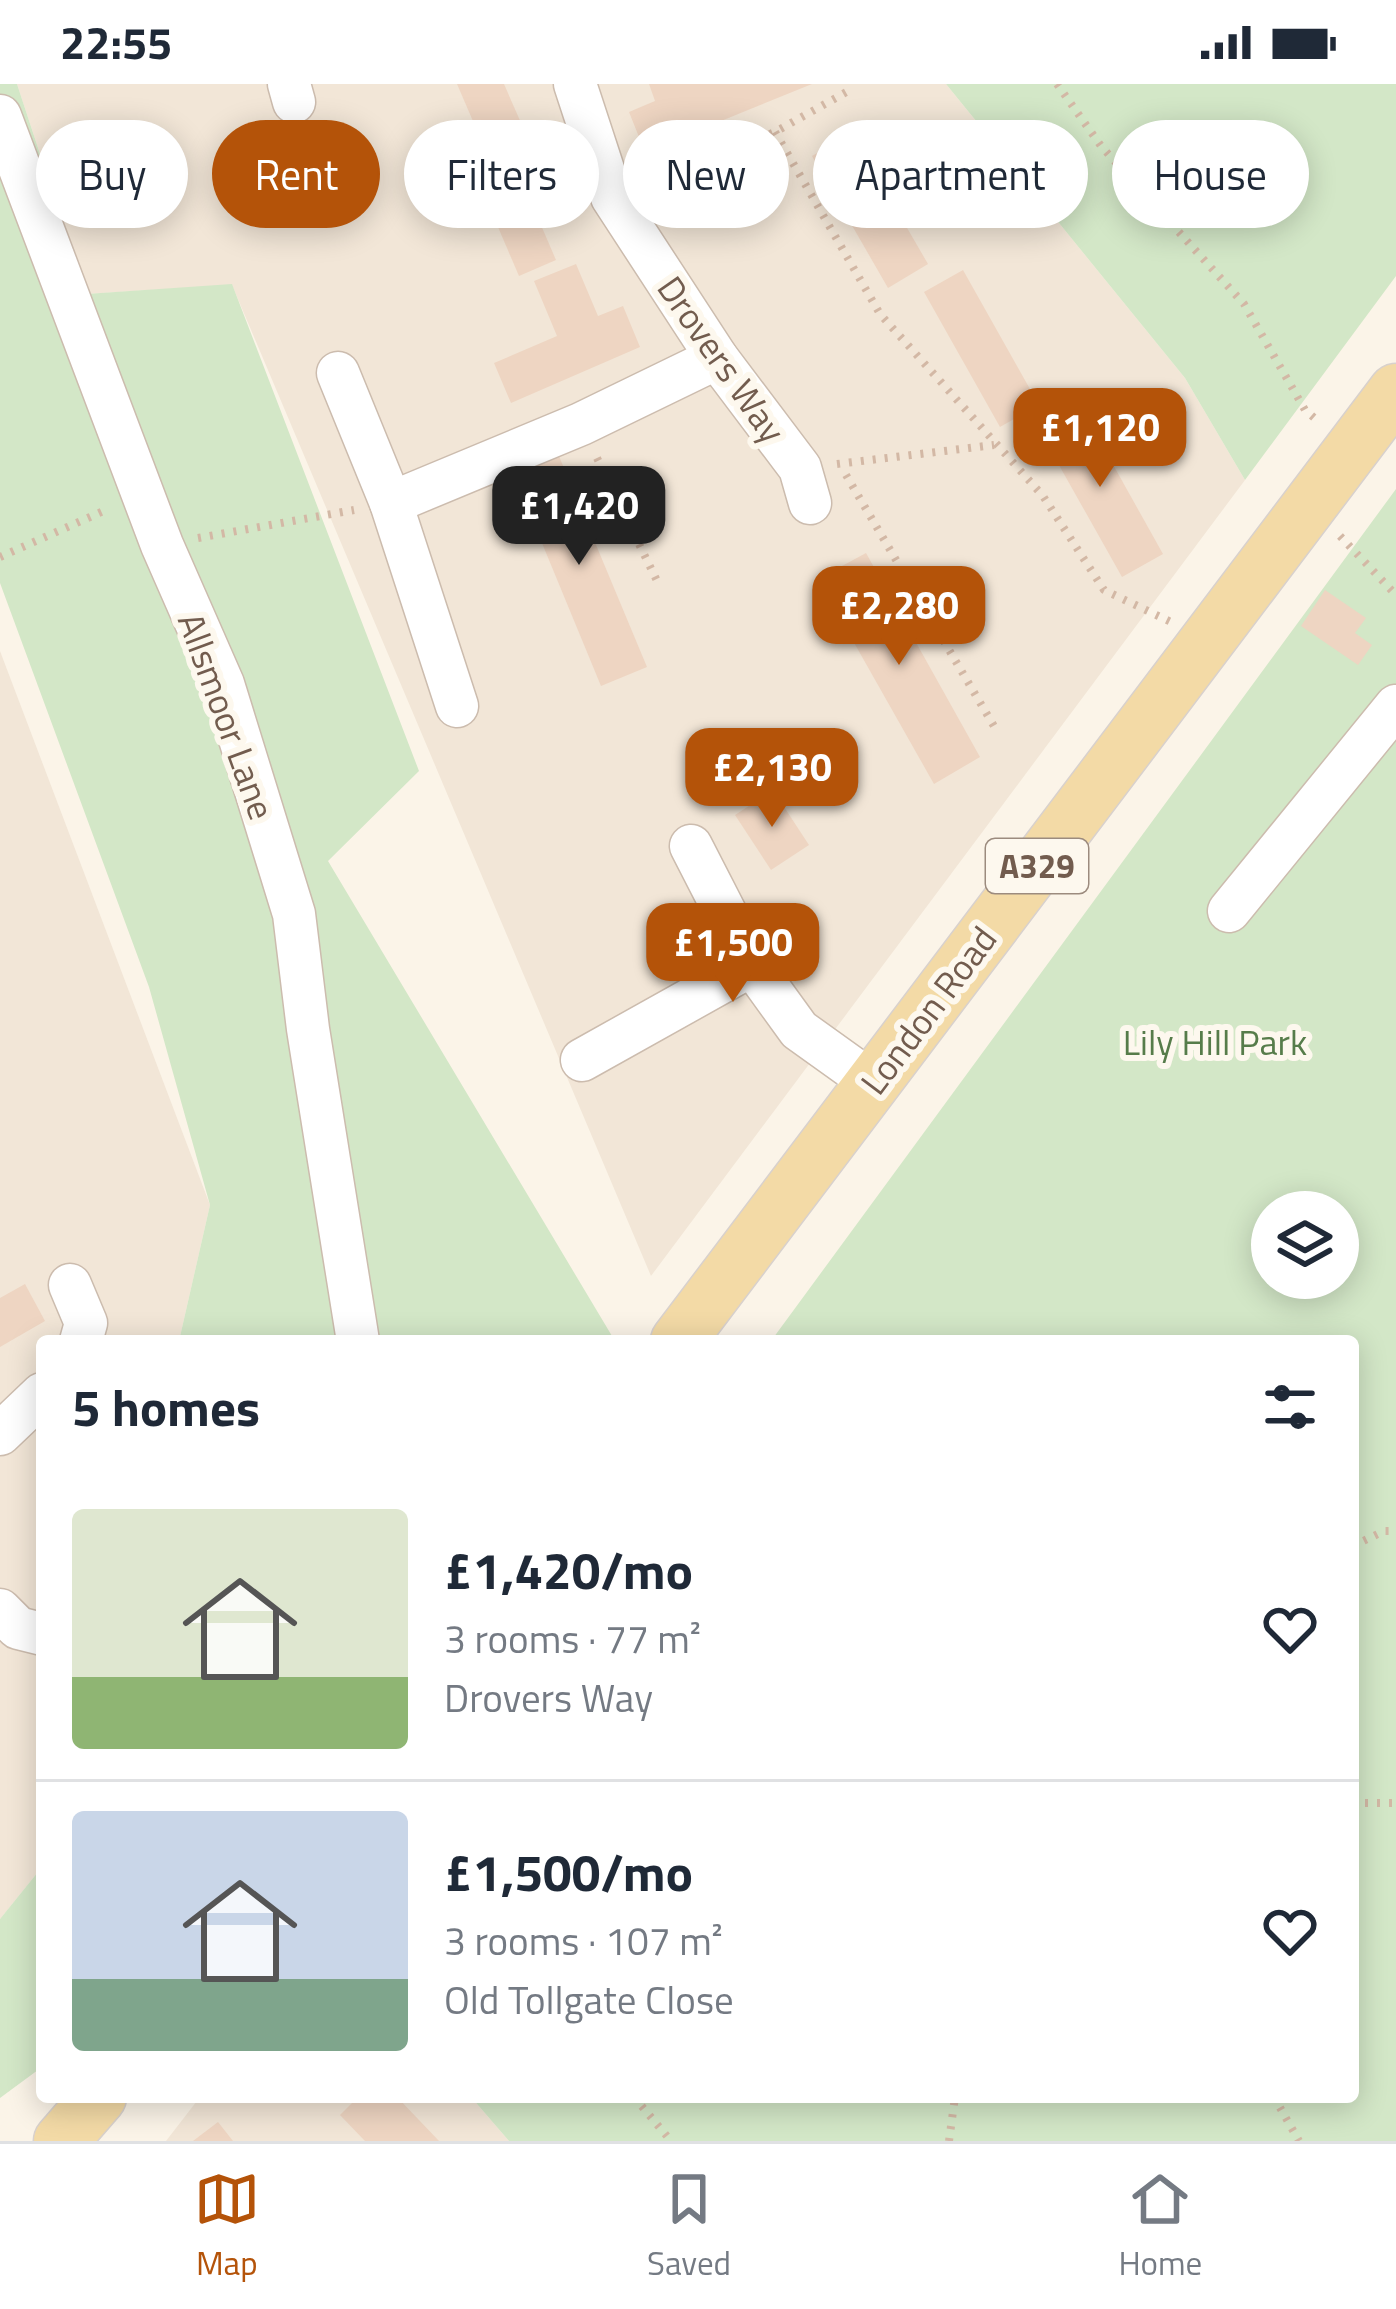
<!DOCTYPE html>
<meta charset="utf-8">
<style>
body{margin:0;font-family:"Titillium Web",sans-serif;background:#f6f6f7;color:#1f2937;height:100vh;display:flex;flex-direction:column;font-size:45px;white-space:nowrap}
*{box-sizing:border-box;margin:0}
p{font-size:39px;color:#747a83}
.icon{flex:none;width:66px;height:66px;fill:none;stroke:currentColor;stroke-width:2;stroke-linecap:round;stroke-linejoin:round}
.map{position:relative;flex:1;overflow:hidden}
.drawer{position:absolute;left:36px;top:1251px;width:1323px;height:768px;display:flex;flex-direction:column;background:#fff;border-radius:12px;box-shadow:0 6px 30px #0003}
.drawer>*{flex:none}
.top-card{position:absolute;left:36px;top:36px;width:1326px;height:108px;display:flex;gap:24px}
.tools{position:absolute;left:1251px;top:1107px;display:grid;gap:24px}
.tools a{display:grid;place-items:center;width:108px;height:108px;border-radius:50%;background:#fff;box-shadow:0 6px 30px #0003;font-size:60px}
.price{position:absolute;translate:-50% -102px;padding:0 27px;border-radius:24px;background:#b45309;color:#fff;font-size:39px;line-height:78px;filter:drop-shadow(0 3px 6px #0008)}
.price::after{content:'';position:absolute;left:50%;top:72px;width:36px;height:27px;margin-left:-18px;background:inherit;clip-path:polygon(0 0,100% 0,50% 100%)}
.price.active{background:#222;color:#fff}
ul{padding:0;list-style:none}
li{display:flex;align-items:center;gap:36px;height:300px;padding:0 36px}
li+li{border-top:3px solid #e0e1e3}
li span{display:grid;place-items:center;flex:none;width:336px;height:240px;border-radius:12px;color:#555}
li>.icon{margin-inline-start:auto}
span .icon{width:144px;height:144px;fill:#fffc;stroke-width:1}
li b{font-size:51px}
h2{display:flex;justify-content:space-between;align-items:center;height:144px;padding:0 36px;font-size:51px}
.pill{padding:0 42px;border-radius:54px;background:#fff;box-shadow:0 6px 30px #0003;font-size:42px;line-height:108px}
.pill.active{background:#b45309;color:#fff}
.status{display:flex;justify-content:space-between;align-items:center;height:84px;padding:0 60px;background:#fff;direction:ltr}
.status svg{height:33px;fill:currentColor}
.tab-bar{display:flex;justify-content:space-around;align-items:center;height:168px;border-top:3px solid #e0e1e3;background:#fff;font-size:33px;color:#747a83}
.tab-bar a{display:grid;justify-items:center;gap:6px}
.tab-bar .active{color:#b45309}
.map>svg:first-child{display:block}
.residential{fill:#f2e6d7}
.green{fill:#d3e7c7;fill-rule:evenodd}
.building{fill:#eed5c2}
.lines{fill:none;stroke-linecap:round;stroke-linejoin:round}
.minor-casing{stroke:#ccbcae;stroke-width:45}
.major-casing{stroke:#d8d1cd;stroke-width:57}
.path{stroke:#d3b8a5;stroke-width:8;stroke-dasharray:3 9;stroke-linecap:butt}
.minor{stroke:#fff;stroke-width:42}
.major{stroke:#f3daa6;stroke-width:54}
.labels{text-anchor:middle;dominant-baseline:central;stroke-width:12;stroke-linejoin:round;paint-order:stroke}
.shield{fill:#fdf8ee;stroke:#9c8b7e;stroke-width:3}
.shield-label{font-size:33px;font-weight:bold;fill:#725c4e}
.street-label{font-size:36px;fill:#725c4e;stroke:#fdf8ee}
.park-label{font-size:36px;fill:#567c4a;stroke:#fdf8ee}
</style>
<div class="status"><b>22:55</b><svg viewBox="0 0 49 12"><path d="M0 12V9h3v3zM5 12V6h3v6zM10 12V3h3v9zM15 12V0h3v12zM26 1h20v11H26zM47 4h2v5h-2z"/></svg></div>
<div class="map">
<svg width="1396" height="2057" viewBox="0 0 1396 2057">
<rect width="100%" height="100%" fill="#fbf4e8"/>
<g class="residential">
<polygon points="17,0 946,0 1185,294 1245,396 651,1192 232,201 86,210"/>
<polygon points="0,567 210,1121 179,1257 42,1257 42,1783 0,1835"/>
<polygon points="200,2013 471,2013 509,2057 166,2057"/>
</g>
<g class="green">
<polygon points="0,0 17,0 86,210 232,200 419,687 328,777 612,1252 608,1257 179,1257 210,1121 149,903 0,499"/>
<polygon points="946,0 1396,0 1396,192 1245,396 1185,294"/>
<path d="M1396 405V2057H509L471 2013H1353V1257H771ZM1272 1128H1338V1194H1272Z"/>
<polygon points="42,1783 42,1983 0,2014 0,1835"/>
</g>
<g class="building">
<polygon points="457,0 504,0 525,48 485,65"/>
<polygon points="649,0 812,0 645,68 629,28 655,17"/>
<polygon points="852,49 928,180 888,204 812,72"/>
<polygon points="513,76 556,176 519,192 476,92"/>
<polygon points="576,180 598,232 623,222 640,263 511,319 494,279 557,252 534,197"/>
<polygon points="963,186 1039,321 1000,343 924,208"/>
<polygon points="1078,318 1163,470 1122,493 1037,342"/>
<polygon points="556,365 647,583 601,602 511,384"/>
<polygon points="866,469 980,673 934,700 818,495"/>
<polygon points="1325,506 1366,534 1355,549 1372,561 1358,581 1301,542"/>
<polygon points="773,706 809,761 771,786 735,731"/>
<polygon points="25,1200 45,1237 0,1263 0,1214"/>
<polygon points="358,2013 397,2013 439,2057 365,2057 340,2031"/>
<polygon points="218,2038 233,2057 193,2057"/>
</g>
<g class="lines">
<g class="minor-casing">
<g id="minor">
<polyline points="289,0 294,18"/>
<polyline points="575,0 612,113 717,274 800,384 810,419"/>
<polyline points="0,32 162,461 223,600 294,830 308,945 358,1257"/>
<polyline points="338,289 391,419 457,622"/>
<polyline points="391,419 581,340 717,274"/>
<polyline points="691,762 752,881 799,946 873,999"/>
<polyline points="1229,827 1396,622"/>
<polyline points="582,976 752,881"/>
<polyline points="70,1201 86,1239 81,1257"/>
<polyline points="0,1350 42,1310"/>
<polyline points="0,1526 18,1544 42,1550"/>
</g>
</g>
<g class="major-casing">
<g id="major">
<polyline points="678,1257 1396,307"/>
<polyline points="61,2057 99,2013"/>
</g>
</g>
<g class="path">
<polyline points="1057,0 1101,62 1244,220 1305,326 1319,338"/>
<polyline points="775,48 880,230 1043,412 1104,506 1171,538"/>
<polyline points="647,99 775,48 850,6"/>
<polyline points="597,374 660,503"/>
<polyline points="837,380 994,361"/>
<polyline points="846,391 998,649"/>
<polyline points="1340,452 1396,511"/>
<polyline points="198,454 354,426"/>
<polyline points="0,473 108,425"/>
<polyline points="1353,1462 1384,1447 1396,1447"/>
<polyline points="1353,1719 1396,1719"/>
<polyline points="634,2013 671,2057"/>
<polyline points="1274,2013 1299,2057"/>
<polyline points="949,2057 955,2013"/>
</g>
<use href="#minor" class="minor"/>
<use href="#major" class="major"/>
</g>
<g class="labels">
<rect class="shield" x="986" y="755" width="102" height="54" rx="9"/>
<g class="shield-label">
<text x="1037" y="782">A329</text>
</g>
<g class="street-label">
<text transform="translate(722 275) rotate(55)">Drovers Way</text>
<text transform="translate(227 632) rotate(70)">Allsmoor Lane</text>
<text transform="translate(928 926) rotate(-53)">London Road</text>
</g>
<g class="park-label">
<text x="1215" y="957">Lily Hill Park</text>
</g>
</g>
</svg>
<div class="tools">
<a><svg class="icon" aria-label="layers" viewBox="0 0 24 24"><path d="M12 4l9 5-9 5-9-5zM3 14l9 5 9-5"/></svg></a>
</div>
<b class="price" style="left:1100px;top:406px">£1,120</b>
<b class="price active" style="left:579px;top:484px">£1,420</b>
<b class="price" style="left:899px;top:584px">£2,280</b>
<b class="price" style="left:772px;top:746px">£2,130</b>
<b class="price" style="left:733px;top:921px">£1,500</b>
<div class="top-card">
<a class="pill">Buy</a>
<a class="pill active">Rent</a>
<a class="pill">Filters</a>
<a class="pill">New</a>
<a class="pill">Apartment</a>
<a class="pill">House</a>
</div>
<section class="drawer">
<h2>5 homes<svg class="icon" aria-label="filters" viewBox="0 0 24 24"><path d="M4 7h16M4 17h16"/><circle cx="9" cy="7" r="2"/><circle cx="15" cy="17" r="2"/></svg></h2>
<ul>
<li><span style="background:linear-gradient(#dfe7d0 70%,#8fb573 0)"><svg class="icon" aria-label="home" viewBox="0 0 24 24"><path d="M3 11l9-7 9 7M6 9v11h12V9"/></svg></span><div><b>£1,420/mo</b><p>3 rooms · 77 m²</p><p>Drovers Way</p></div><svg class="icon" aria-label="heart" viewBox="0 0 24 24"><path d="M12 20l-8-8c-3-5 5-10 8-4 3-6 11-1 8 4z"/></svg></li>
<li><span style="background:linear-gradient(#c9d6e8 70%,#7fa58c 0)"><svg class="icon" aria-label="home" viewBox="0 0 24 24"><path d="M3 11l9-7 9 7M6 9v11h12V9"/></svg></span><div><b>£1,500/mo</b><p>3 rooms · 107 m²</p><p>Old Tollgate Close</p></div><svg class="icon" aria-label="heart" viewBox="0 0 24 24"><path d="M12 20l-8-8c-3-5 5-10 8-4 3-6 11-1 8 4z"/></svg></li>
</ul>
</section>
</div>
<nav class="tab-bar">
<a class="active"><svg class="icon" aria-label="map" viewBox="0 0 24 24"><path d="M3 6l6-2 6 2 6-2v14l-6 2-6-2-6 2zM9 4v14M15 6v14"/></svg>Map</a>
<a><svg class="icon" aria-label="saved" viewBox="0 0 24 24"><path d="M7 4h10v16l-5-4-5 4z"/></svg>Saved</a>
<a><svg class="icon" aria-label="home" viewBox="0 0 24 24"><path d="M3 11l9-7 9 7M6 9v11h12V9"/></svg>Home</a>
</nav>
